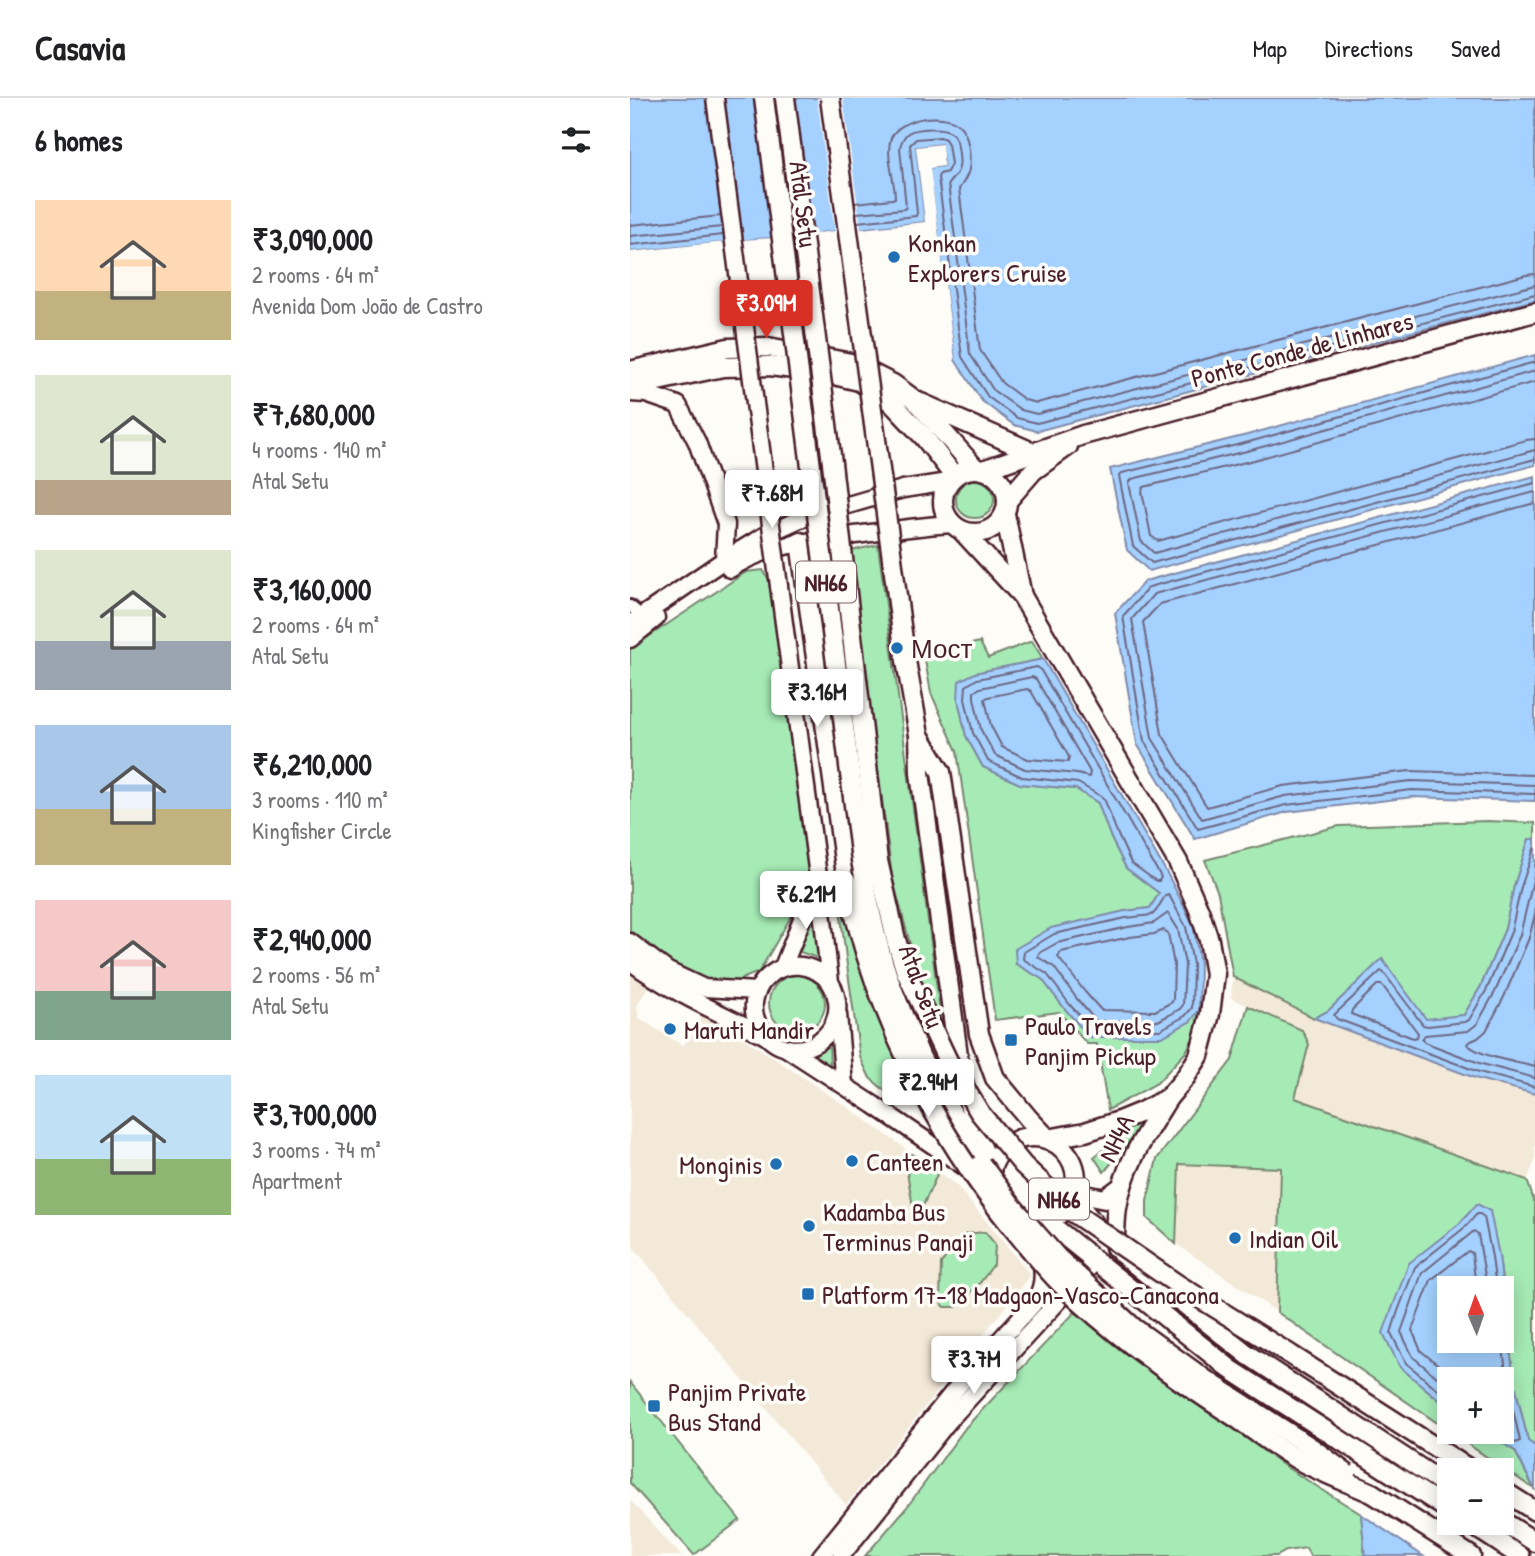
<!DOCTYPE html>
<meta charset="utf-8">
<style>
body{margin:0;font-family:"Patrick Hand",sans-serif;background:#f2f2f2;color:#202124;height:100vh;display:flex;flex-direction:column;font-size:26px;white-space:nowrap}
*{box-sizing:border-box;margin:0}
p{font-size:23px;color:#757577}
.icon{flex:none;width:38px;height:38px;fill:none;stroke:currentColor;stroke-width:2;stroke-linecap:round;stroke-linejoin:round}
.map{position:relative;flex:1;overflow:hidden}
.sheet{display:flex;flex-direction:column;background:#fff;width:630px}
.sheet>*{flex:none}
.needle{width:46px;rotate:358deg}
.tools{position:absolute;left:807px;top:1178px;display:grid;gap:14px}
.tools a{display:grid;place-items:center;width:77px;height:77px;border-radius:0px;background:#fff;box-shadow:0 4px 18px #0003;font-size:35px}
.price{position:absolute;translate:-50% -60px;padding:0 16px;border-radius:7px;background:#fff;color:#222;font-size:23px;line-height:46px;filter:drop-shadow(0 2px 4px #0008)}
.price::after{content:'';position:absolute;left:50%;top:42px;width:21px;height:16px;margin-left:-10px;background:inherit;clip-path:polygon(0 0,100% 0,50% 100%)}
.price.active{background:#d93025;color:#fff}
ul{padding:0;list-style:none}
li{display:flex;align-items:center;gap:21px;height:175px;padding:0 35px}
li span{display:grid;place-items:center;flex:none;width:196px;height:140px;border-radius:0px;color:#555}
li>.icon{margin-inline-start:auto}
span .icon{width:84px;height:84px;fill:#fffc;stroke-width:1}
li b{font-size:30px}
h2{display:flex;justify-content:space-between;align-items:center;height:84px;padding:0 35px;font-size:30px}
header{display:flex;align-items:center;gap:42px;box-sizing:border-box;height:98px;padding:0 35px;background:#fff;border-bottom:2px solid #e0e0e0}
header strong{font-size:33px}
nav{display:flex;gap:38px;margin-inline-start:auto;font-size:24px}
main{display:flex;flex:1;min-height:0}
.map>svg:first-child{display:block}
.built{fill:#f3e9d8}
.green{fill:#a6ebb6;stroke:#788570;stroke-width:2}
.water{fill:#a4d1ff;stroke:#808aaa;stroke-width:2;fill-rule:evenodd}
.pier{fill:#fdfcf7}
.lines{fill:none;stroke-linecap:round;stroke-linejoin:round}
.shore{stroke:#6e6680;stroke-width:2}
.minor-casing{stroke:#4a1f2b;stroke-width:16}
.secondary-casing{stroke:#4a1f2b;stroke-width:21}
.primary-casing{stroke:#4a1f2b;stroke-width:23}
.trunk-casing{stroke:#4a1f2b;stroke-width:23}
.minor{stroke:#fdfcf7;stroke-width:10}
.secondary{stroke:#fdfcf7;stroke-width:16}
.primary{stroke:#fdfcf7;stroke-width:18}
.trunk{stroke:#fdfcf7;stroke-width:18}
.secondary-bridge-casing{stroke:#4a1f2b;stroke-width:21;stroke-linecap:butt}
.primary-bridge-casing{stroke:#4a1f2b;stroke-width:23;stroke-linecap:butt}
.trunk-bridge-casing{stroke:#4a1f2b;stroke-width:23;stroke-linecap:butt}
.secondary-bridge{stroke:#fdfcf7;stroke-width:16}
.primary-bridge{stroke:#fdfcf7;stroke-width:18}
.trunk-bridge{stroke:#fdfcf7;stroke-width:18}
.poi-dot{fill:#1f6fb2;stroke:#fdfcf7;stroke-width:2.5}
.labels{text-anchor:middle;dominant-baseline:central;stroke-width:7;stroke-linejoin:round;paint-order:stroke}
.shield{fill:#fdfcf7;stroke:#806168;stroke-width:2}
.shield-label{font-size:24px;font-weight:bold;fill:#4a1f2b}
.street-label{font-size:26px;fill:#4a1f2b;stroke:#fdfcf7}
.poi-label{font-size:26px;fill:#4a1f2b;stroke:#fdfcf7;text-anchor:start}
</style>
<header>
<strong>Casavia</strong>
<nav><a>Map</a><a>Directions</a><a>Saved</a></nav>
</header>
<main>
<section class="sheet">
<h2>6 homes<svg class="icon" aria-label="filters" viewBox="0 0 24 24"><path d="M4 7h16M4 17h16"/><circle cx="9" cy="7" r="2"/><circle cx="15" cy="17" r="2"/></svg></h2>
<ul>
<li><span style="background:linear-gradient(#ffd9b3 65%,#c2b280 0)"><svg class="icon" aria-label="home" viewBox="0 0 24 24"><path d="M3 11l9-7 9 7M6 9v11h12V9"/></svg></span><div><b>₹3,090,000</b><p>2 rooms · 64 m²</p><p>Avenida Dom João de Castro</p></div></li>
<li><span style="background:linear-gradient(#dfe7d0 75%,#b9a48a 0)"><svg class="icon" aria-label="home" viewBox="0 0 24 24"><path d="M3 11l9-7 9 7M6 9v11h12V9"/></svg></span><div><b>₹7,680,000</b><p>4 rooms · 140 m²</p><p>Atal Setu</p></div></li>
<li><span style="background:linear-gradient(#dfe7d0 65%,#9aa5b1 0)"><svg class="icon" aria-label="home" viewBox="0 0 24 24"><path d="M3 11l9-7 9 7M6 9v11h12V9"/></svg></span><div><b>₹3,160,000</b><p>2 rooms · 64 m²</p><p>Atal Setu</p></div></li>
<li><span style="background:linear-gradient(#a9c7e8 60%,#c2b280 0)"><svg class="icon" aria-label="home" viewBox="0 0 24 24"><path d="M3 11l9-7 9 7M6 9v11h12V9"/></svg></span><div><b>₹6,210,000</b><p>3 rooms · 110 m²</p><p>Kingfisher Circle</p></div></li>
<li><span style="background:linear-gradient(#f6c9c9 65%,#7fa58c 0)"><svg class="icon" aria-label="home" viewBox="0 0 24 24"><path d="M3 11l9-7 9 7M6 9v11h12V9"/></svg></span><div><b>₹2,940,000</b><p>2 rooms · 56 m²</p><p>Atal Setu</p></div></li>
<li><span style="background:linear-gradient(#bfe0f5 60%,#8fb573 0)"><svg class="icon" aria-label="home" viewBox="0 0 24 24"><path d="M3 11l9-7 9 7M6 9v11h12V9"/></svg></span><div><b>₹3,700,000</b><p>3 rooms · 74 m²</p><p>Apartment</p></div></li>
</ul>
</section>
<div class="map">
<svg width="905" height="1458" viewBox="0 0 905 1458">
<rect width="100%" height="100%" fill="#fdfcf7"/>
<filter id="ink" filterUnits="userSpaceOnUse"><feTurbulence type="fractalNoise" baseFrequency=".0143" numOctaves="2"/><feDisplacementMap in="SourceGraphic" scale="14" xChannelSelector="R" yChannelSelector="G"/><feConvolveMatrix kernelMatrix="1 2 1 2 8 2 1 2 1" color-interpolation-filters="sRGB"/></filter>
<g filter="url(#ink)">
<g class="built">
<polygon points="0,871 22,884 10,902 7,910 9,920 53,948 73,916 121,945 222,1012 326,1087 401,1177 216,1407 0,1145"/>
<polygon points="603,879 684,920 848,981 905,996 905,1063 897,1082 665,1000 679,946 672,932 601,900"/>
<polygon points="549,1065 651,1070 647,1214 546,1146"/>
<polygon points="0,1402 42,1448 52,1458 0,1458"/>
</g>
<g class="green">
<circle cx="345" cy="401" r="19"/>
<polygon points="248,447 312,928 301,907 287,872 262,778 220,453"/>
<polygon points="133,472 142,487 182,782 129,874 104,884 72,881 44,871 23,855 0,833 0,551 116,474"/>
<polygon points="170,477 208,739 276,973 284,1008 265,1001 240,980 230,959 216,860"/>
<polygon points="402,543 413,561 345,575 328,601 336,638 353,669 390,686 446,691 468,705 481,740 496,770 529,795 520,810 495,813 468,820 386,866 412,881 435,911 560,923 569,912 565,936 556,954 527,985 478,1012 467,946 457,946 429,914 365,922 327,653 301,595 294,557 350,544 358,560"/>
<polygon points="857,723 905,725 905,741 899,741 884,788 875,831 851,888 834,917 796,922 752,861 698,913 684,920 603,879 588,795 575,762 709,728"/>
<polygon points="186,809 193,862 170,854 184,812"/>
<circle cx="167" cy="905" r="28"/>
<polygon points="618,908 672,932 679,946 665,1000 897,1082 905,1106 905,1348 898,1343 884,1283 869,1158 859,1113 847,1106 830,1125 770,1269 819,1310 819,1333 647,1214 651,1070 549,1066 546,1146 517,1120 517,1103 527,1061 602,962"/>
<polygon points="199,943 200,968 175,954"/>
<polygon points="531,1006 474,1074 464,1059"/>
<polygon points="282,1056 303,1067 307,1077 291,1112 283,1109 275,1062"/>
<polygon points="355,1134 365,1146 364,1166 349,1186 327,1209 315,1209 310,1204 311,1165 336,1136"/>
<polygon points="444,1215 463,1220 558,1298 656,1369 731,1416 735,1458 680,1458 676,1450 656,1453 647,1458 235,1458 277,1409 336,1329"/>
<polygon points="0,1284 110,1422 64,1457 0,1385"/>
<polygon points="820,1334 855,1334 885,1353 904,1391"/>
</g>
<g class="water">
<polygon points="0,0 905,0 905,202 407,333 384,327 352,303 325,262 299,70 314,68 311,46 286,49 295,124 0,154"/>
<polygon points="905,257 905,367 519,473 497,452 480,371 617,337"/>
<polygon points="905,378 905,703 783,699 657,714 565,741 507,646 485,515 515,483"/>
<polygon points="413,561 538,777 563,826 570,865 569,912 561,923 532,939 459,939 435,911 412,881 386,866 385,851 421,830 495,813 520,810 529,795 496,770 481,740 468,705 446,691 390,686 353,669 336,638 328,601 329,583 345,575"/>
<polygon points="899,741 905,741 905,996 848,981 684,920 698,913 752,861 796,921 834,917 851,888 875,831 884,788"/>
<path d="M847 1106 860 1113 869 1158 884 1283 898 1343 905 1348V1392L885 1353 855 1334H872V1281H819V1310L770 1269 753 1235 779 1165 830 1125ZM819 1190H872V1242H819Z"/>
<polygon points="731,1416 793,1458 735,1458"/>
</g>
<polygon class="pier" points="75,0 93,0 112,142 143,140 126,0 163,0 180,136 205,133 187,0 213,0 231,131 295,124 286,49 312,46 314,68 300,70 325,262 321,262 296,70 298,66 310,65 308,50 289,52 299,124 296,128 0,157 0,154 94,144"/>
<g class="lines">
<g class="shore">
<path d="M225 105 262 101 265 100C265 82 255 57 261 40 269 20 312 13 328 26 336 33 337 41 339 51 341 70 340 75 329 91L350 252 372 285 395 302 407 305 896 177 905 176"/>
<path d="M226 115 274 111 276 109 270 50C271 44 273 39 278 35 286 30 315 28 322 35 328 41 328 49 329 56 331 73 328 74 318 86L340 256 364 293 391 312 407 316 905 187"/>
<polyline points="227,124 286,118 287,115 280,47 286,41 310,39 315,41 318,46 321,66 317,74 310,76 308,79 332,259 358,299 387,320 407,325 905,196"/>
<polyline points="0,127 91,118"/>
<polyline points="0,138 92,129"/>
<polyline points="0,147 93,137"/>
<polyline points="905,264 619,344 492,375 489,378 503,448 522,465 905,361"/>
<polyline points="905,273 621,352 502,381 499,385 511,443 524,455 905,352"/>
<polyline points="905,284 624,362 514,389 512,393 521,438 528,443 896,342 905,341"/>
<polyline points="905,385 519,489 493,518 514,643 568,731 656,707 782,692 905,696"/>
<polyline points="905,394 524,496 502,521 522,640 572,721 655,698 781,683 905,687"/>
<polyline points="905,405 530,506 513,524 532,636 577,709 653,688 780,673 905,677"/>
<polygon points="407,569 410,571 531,779 529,783 526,783 501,765 488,737 475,703 472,699 448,685 392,679 358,663 343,635 335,601 336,588 347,581"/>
<polygon points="402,579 406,581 460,674 459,679 447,676 395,671 365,657 351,632 344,600 344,594 350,590"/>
<polygon points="397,591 401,593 439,659 438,664 398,661 372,649 361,628 355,601 358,599"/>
<polyline points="905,748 891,789 881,834 857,891 839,922 835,924 798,928 793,927 754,875 751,873 704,917 707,921 849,974 905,989"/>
<polyline points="905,774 890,837 865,894 847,926 838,933 795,937 792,941 794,944 852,966 905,980"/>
<polygon points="539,797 556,829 563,866 562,910 555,918 530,932 462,931 440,907 417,876 393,861 394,854 424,836 496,820 522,817 526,813 535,798"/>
<polygon points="538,815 548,831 555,866 553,907 550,911 528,923 466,923 447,901 424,869 408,859 409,855 427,845 498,829 524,825"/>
<path d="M905 816 899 840 874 899 856 933 848 940 839 944 837 946C850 959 887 964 905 969"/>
<polygon points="534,832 538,835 544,867 543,901 542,904 525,913 471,912 455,894 428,859 431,854 500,839 524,836"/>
<polygon points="747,887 752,887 788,935 787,939 783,940 721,916 722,912"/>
<polyline points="826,1281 791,1253 782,1232 801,1182 838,1153 842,1155 846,1190"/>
<polyline points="819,1289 783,1259 771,1234 792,1175 844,1133 848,1136 857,1190"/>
<polyline points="819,1301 776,1265 761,1235 768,1213 785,1169 834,1130 847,1116 850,1116 854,1119 862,1159 866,1190"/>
<polyline points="868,1334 885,1345 890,1343 877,1285 872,1239"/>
</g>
<g class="minor-casing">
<polyline id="minor" points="0,508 12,518"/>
</g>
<g class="secondary-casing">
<g id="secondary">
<polyline points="0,295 16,296 48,307 67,344 96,426 94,462"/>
<path d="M100 471C137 446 182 443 225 437 257 433 289 428 322 426"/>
<path d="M149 488 188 778 200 884C229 932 165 976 133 934 101 892 160 841 200 884"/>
<polyline points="0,526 94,462 137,436 170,421 273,391 318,384"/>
<polyline points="0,541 26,520"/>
<polyline points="0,844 38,873 74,890 127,893"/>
<path d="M0 863C41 894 90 915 136 938"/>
<polyline points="153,869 187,783"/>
<polyline points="208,916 214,987"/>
<polyline points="156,950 244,1007 338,1071"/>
<path d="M191 1458 329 1287 403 1206C414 1190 414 1178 411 1159"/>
<polyline points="211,1458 320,1321 466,1162"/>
</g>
</g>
<g class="primary-casing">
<g id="primary">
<polyline points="0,273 98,250 138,249 221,265 263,286 285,302 345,370"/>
<polyline points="0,289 93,269 140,268 196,275 229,283 261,304 294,339 324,378"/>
<polyline points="291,305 402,354"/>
<circle cx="345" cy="403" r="32"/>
<polyline points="353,372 453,337 905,214"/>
<polyline points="377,403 403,373 438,348"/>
<polyline points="375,416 392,498"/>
<polyline points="275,557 289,637 290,675 330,972 347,1036 361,1073"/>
<polyline points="289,637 311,674 349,936 365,980 399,1021 418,1041 455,1034 489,1023 511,1014 538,1000 555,980 569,958 580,916 585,876 579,842 569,812 548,764 392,498 332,433"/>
<path d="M485 1149C485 1136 485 1123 487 1110 493 1069 517 1034 538 1000"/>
</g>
</g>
<g class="trunk-casing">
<g id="trunk">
<polyline points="170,444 217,784"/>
<polyline points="291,960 351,1066"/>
<circle cx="403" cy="1082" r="43"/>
<polyline points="445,1095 475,1101 491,1089"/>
<polyline points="443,1100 463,1124"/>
<polyline points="416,1123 600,1271 819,1412"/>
<polyline points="491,1155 618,1257 819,1389"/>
<polyline points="658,1255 841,1372"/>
<polyline points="872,1392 905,1413"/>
<polyline points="742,1395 841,1458"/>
<polyline points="872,1423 905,1444"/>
<polyline points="838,1424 890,1458"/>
</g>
</g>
<use href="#minor" class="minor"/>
<use href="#secondary" class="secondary"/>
<use href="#primary" class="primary"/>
<use href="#trunk" class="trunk"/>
<g class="secondary-bridge-casing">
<polyline id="secondary-bridge" points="85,0 149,488"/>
</g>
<g class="primary-bridge-casing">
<polyline id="primary-bridge" points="200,0 275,557"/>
</g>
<g class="trunk-bridge-casing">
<g id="trunk-bridge">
<path d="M134 0 231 762C238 802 245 841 258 879 268 907 280 933 291 960"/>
<polyline points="155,0 202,365 248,763 266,842 276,874 318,963 350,1015 393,1067 444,1115 547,1186 658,1255"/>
<path d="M217 784C244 912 303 1033 386 1134 401 1152 415 1170 431 1186 484 1238 545 1281 608 1321 629 1336 651 1353 674 1365 696 1376 719 1385 742 1395"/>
<polyline points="351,1066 383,1109 427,1159 504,1230 576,1282 682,1350 717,1376"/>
</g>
</g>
<use href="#secondary-bridge" class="secondary-bridge"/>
<use href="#primary-bridge" class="primary-bridge"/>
<use href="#trunk-bridge" class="trunk-bridge"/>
</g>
</g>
<g class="poi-dot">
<circle cx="264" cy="159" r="7"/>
<circle cx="267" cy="550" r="7"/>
<circle cx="40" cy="931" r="7"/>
<rect x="374" y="935" width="14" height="14" rx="3.5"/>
<circle cx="222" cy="1063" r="7"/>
<circle cx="146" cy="1066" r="7"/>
<circle cx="179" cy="1128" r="7"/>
<circle cx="605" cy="1140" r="7"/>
<rect x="171" y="1189" width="14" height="14" rx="3.5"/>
<rect x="17" y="1301" width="14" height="14" rx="3.5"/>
</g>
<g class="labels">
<g class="shield">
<rect x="166" y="463.5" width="60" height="41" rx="5"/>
<rect x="399" y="1080.5" width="60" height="41" rx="5"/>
</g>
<g class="shield-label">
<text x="196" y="484">NH66</text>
<text x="429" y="1101">NH66</text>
</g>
<g class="street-label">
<text transform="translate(174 106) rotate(83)">Atal Setu</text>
<text transform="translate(672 251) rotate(-15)">Ponte Conde de Linhares</text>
<text transform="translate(292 888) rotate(70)">Atal Setu</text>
<text transform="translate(486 1040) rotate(-64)">NH4A</text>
</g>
<g class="poi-label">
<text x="278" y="144">Konkan<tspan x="278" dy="30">Explorers Cruise</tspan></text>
<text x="281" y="550">Мост</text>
<text x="395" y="927">Paulo Travels<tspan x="395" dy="30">Panjim Pickup</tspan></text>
<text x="54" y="931">Maruti Mandir</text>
<text x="236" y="1063">Canteen</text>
<text x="132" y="1066" text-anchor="end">Monginis</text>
<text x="193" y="1113">Kadamba Bus<tspan x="193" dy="30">Terminus Panaji</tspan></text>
<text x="619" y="1140">Indian Oil</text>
<text x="192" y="1196">Platform 17-18 Madgaon-Vasco-Canacona</text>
<text x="38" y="1293">Panjim Private<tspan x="38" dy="30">Bus Stand</tspan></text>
</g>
</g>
</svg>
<div class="tools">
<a><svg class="needle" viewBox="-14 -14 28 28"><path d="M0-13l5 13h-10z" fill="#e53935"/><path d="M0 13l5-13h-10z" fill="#757577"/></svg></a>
<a>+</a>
<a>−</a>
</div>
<b class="price active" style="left:136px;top:242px">₹3.09M</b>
<b class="price" style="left:142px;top:432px">₹7.68M</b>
<b class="price" style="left:187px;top:631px">₹3.16M</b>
<b class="price" style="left:176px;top:833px">₹6.21M</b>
<b class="price" style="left:298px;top:1021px">₹2.94M</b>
<b class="price" style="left:344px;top:1298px">₹3.7M</b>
</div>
</main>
